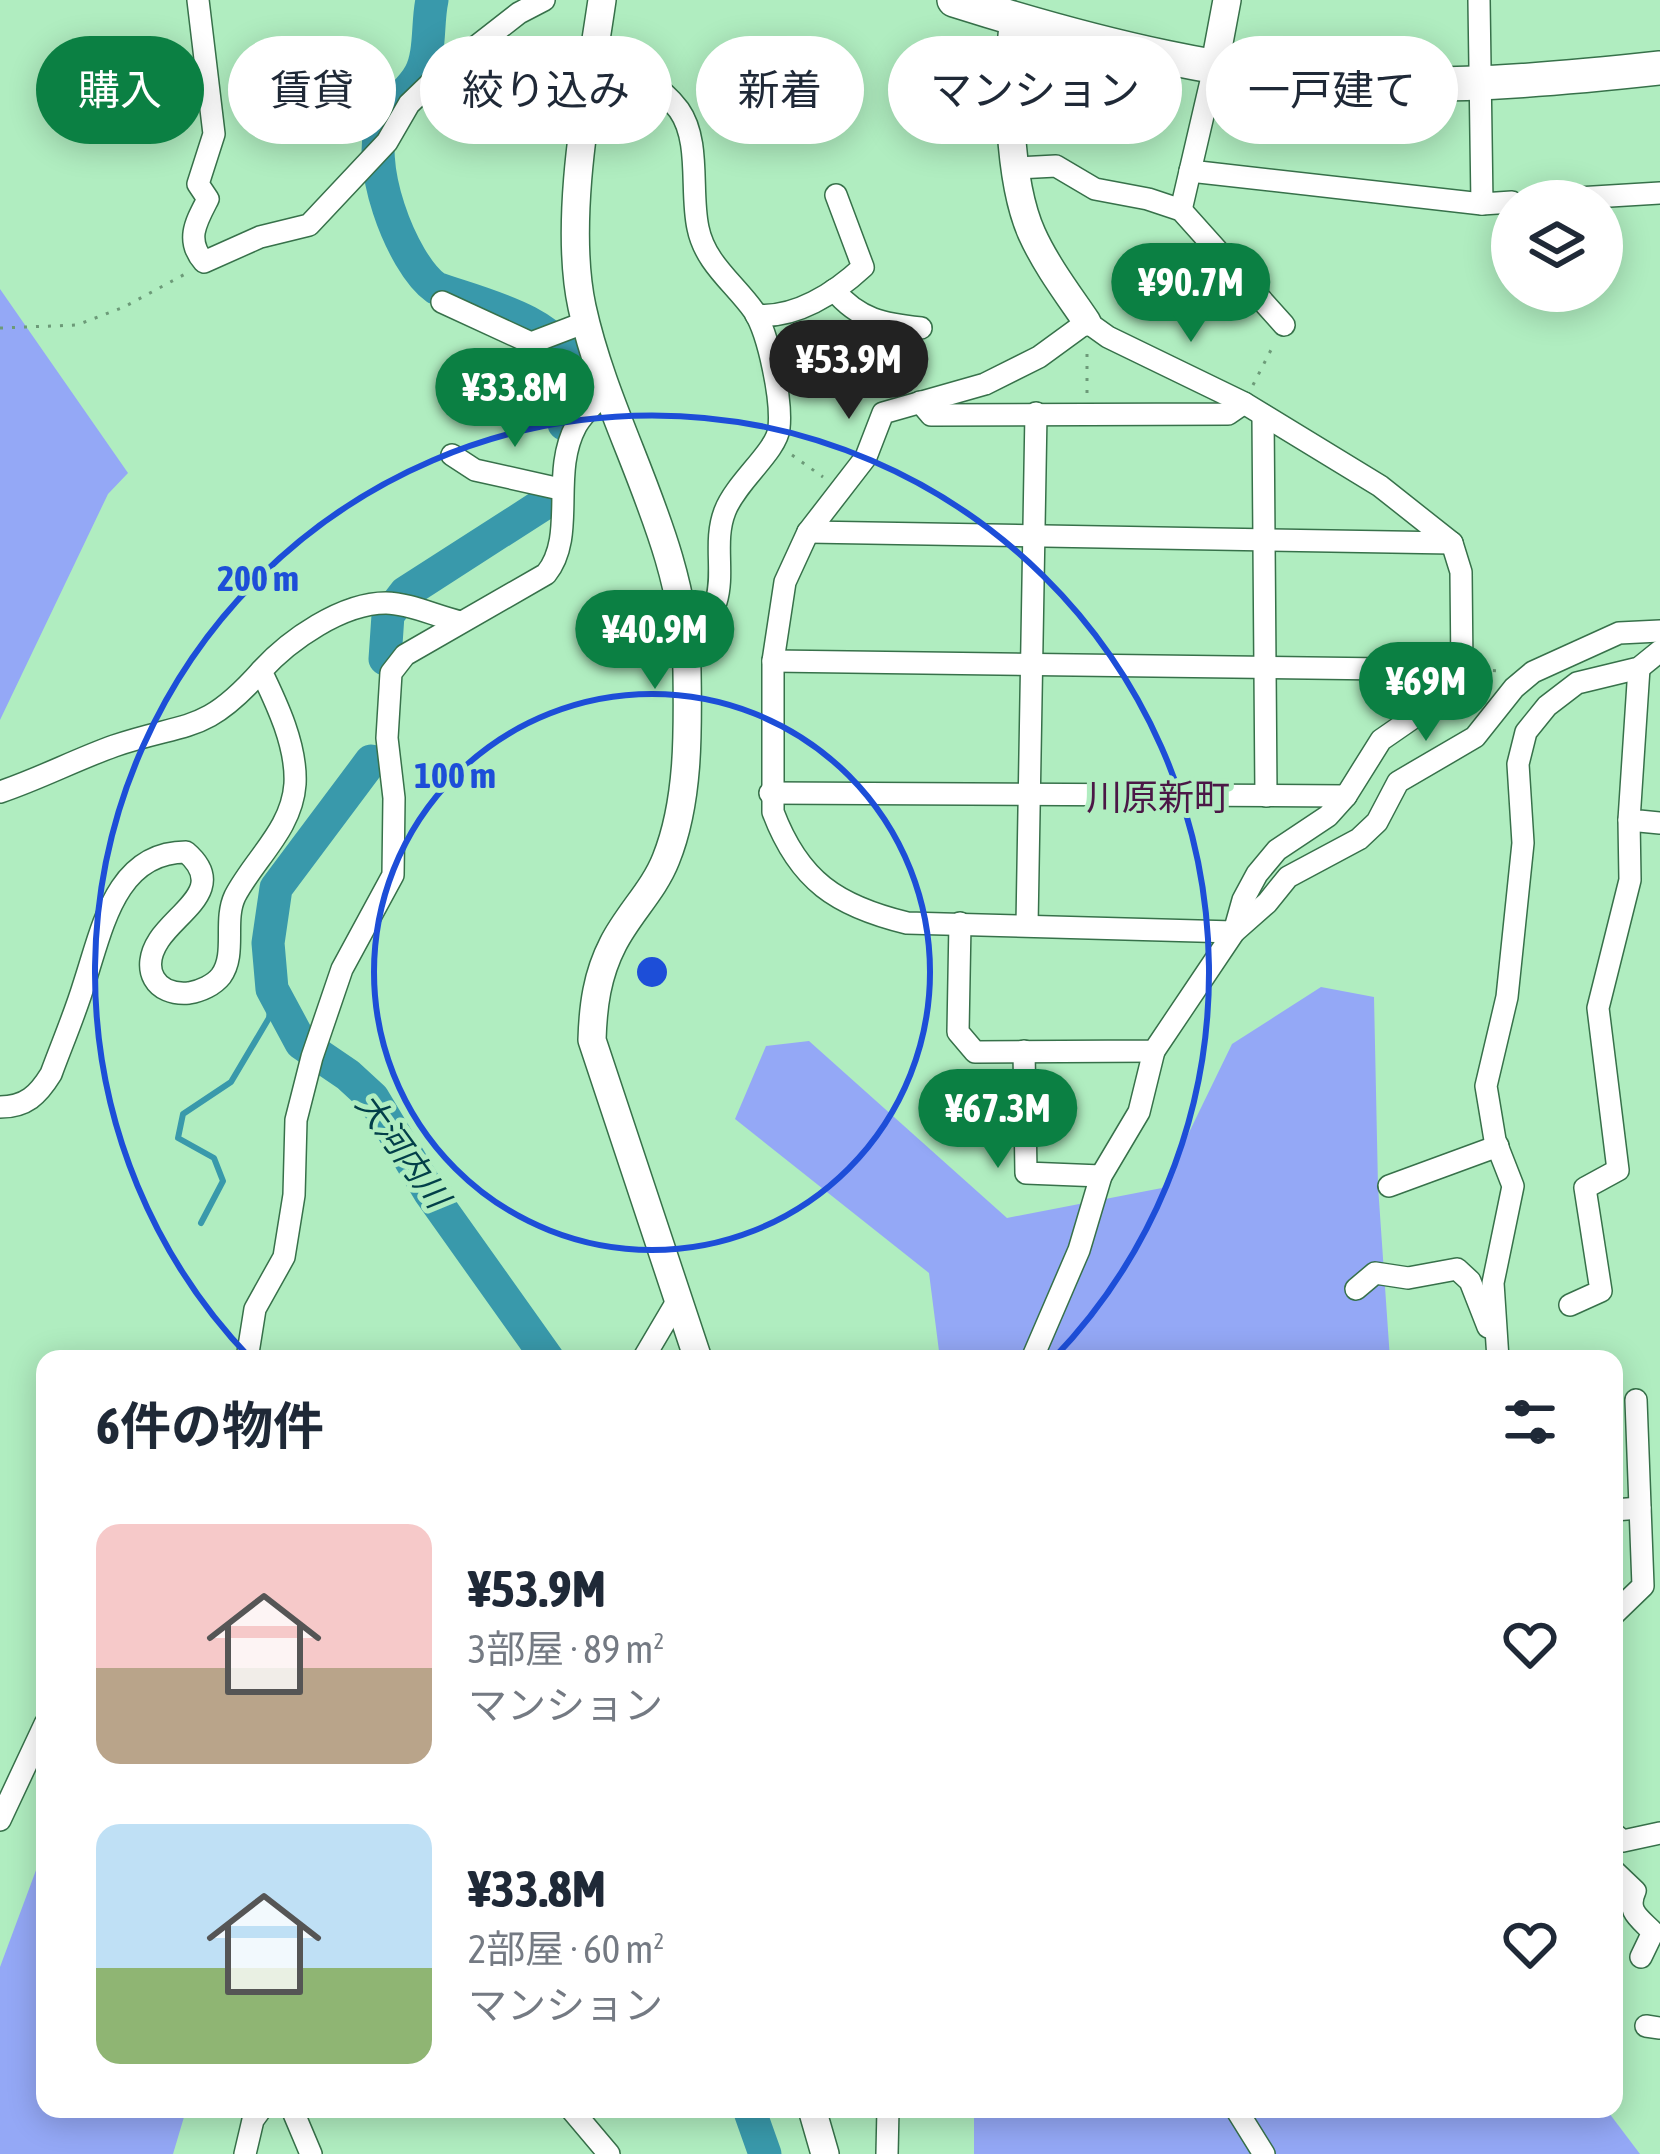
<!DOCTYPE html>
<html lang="ja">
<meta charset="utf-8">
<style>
body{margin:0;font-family:"Asap Condensed","Noto Sans JP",sans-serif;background:#f2f2f3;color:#1f2937;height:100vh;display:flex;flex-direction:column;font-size:45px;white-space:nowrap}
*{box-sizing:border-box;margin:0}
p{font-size:39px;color:#747a83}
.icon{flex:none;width:66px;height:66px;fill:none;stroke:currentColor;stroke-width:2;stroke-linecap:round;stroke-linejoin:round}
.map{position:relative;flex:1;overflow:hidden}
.side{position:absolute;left:36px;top:1350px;width:1587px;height:768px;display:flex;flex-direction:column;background:#fff;border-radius:24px;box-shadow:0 6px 30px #0003}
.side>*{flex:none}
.hud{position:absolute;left:36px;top:36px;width:1590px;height:108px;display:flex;gap:24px}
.buttons{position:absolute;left:1491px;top:180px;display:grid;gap:24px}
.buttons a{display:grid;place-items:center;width:132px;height:132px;border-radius:50%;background:#fff;box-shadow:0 6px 30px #0003;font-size:60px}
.price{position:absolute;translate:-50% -102px;padding:0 27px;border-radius:42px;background:#0b8043;color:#fff;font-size:39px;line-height:78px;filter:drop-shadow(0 3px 6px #0008)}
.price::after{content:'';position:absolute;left:50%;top:72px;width:36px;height:27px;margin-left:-18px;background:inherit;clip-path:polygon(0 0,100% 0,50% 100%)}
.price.selected{background:#222;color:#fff}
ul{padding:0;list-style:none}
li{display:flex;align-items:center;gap:36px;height:300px;padding:0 60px}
li span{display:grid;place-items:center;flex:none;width:336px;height:240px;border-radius:24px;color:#555}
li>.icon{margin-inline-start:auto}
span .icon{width:144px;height:144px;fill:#fffc;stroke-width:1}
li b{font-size:51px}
h2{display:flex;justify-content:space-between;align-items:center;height:144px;padding:0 60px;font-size:51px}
.tag{padding:0 42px;border-radius:54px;background:#fff;box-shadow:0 6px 30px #0003;font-size:42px;line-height:108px}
.tag.selected{background:#0b8043;color:#fff}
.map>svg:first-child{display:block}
.forest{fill:#94a8f6}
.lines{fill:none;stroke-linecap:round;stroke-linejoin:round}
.stream{stroke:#3999ab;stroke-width:6}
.river{stroke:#3999ab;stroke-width:33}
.minor-casing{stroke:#37714a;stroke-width:24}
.tertiary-casing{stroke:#37714a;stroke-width:30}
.primary-casing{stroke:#37714a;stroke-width:36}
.path{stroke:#6c9a78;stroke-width:3;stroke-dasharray:3 9;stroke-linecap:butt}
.minor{stroke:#fff;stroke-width:21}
.tertiary{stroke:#fff;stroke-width:27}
.primary{stroke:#fff;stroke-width:33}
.ring{fill:none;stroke:#1d4ed8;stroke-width:6}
.labels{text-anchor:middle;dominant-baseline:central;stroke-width:10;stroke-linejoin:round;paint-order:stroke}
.water-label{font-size:33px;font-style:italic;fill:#023f49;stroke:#b0edc0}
.quarter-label{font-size:36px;fill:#4b1746;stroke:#b0edc0}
.centre{fill:#1d4ed8;stroke:#b0edc0;stroke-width:6}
.ring-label{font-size:36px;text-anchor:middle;font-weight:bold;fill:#1d4ed8;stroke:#b0edc0;stroke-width:10;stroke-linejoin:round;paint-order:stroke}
</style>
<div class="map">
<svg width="1660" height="2154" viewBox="0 0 1660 2154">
<rect width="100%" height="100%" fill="#b0edc0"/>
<g class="forest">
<polygon points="0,289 128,473 108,494 0,720"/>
<polygon points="1321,987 1374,997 1378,1186 1390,1359 940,1359 929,1273 735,1119 766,1046 809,1041 1007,1218 1162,1188 1232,1044"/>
<polygon points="45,1846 45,2109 192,2109 184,2117 173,2154 0,2154 0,1967"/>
<polygon points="974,2109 1606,2109 1640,2154 974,2154"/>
</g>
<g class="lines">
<polyline class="stream" points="201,1223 223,1181 214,1158 178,1138 183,1114 231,1082 269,1018 272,989"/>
<g class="river">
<path d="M432 0C427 22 431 54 420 74 412 90 394 101 385 118 362 158 401 263 436 288 474 302 562 321 569 367 572 385 567 406 564 424"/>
<polyline points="385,659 388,615 405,593 545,503"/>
<polyline points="371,761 276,888 268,943 272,989 301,1043 348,1075 373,1098 430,1193 548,1359"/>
<polyline points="749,2109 765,2154"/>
</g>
<g class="minor-casing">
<g id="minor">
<path d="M198 0 214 134 198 184 208 199C196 222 185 240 204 262L260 237 309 225 387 142 409 104 437 77 519 13 544 0"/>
<polyline points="1479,0 1482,204 1512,202"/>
<path d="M594 60C626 67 658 82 679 110 701 141 690 192 698 228 705 263 734 283 754 311 769 335 782 400 779 428 777 451 736 482 725 511 713 541 725 573 716 602L684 621"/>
<polyline points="1017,168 1056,166 1095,189 1148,199 1181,210 1284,325"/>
<polyline points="1190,171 1482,204"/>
<polyline points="1528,201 1660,193"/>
<polyline points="1181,210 1215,64"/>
<path d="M834 290C859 320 884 324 921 328"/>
<polyline points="442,302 531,343 586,322"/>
<path d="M756 315C795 319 835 293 863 267L836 195"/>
<path d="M1087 322 1108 337 1244 403 1380 486 1452 543 1461 572 1462 670 1454 684 1436 702 1381 740 1346 796 1328 816 1277 850 1257 874 1243 900 1234 932 907 923C837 906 799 881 773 812V661L785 582 808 532 866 457 883 413 985 384 1039 357Z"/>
<polyline points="920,402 931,415 1228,414 1244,403"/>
<polyline points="1263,415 1266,796"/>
<polyline points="452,455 475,470 560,489"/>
<polyline points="808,532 1452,543"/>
<polyline points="773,661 1462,670"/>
<polyline points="1639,668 1629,820 1660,823"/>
<path d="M0 792C39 779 75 760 114 746 188 721 204 735 261 671"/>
<polyline points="770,793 1346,796"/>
<polyline points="960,923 958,1032 975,1052 1154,1051 1234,932 1267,903 1288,877 1359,839 1377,822 1398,782 1475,737 1514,688 1533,672 1619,633 1660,631"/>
<polyline points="1027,925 1036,413"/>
<polyline points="1024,1051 1026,1173 1101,1176"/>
<path d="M0 1107C26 1107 38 1095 51 1074 62 1044 75 1014 84 984 102 930 115 852 186 852 228 888 178 911 159 940 140 969 155 996 189 993 201 991 214 985 221 976 237 954 223 921 235 896 255 858 292 829 295 784 297 746 277 704 261 671 289 640 342 603 386 603 409 603 438 617 461 622"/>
<polyline points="1389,1186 1498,1146"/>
<polyline points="1356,1289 1375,1273 1408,1278 1457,1269 1470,1281 1488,1327"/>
<polyline points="1570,1305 1601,1291 1585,1188 1618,1170 1598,1008 1630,880 1629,820"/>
<path d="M247 1359 255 1309 284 1257 294 1195 296 1120 312 1057 342 969 393 875 394 798 387 738 391 673 405 655 546 574C577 536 550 474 576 426 583 413 597 401 608 390"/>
<polyline points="643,1359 679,1298"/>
<polyline points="1032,1359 1079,1250 1101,1176 1139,1112 1154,1051"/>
<polyline points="1498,1359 1493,1283 1513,1186 1495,1140 1486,1086 1507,997 1523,843 1518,764 1526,732 1547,706 1577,683 1639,668 1660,651"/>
<polyline points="1614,1510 1640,1508"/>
<polyline points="1614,1614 1643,1586 1636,1400"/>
<polyline points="0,1820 45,1724"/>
<polyline points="1614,1834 1623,1841 1660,1833"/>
<path d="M1614 1871 1635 1891C1626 1911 1639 1918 1653 1932L1641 1957"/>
<polyline points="1646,2026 1660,2028"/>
<polyline points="292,2109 311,2154"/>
<polyline points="571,2109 609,2154"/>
<polyline points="1236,2109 1264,2154"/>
<polyline points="245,2154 253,2120 261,2109"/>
<polyline points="887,2154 888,2109"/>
</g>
</g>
<g class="tertiary-casing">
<g id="tertiary">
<path d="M602 0C589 90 563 219 582 307 609 431 686 541 687 671 688 732 689 802 666 859 654 890 628 914 613 944 597 975 593 1006 592 1040L698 1359"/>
<path d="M1014 19C1006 76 1008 181 1032 234 1046 265 1068 294 1087 322"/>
<polyline points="1215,64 1227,0"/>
<polyline points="812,2109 825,2154"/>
</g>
</g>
<g class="primary-casing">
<path id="primary" d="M954 0C1093 44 1238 81 1385 84 1477 86 1569 78 1660 68"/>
</g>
<g class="path">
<polyline points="0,328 77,325 124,307 187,273"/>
<polyline points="1253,385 1273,346"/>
<polyline points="1087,393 1087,348"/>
<polyline points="792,455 823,477"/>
<polyline points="1481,670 1502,671"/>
</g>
<use href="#minor" class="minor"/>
<use href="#tertiary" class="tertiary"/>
<use href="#primary" class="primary"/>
</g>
<g class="ring">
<circle cx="652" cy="972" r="278"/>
<path d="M251 1359A557 557 0 1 1 1053 1359"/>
</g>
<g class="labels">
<g class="water-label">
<text transform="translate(403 1150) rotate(54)">大河内川</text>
</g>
<g class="quarter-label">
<text x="1158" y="797">川原新町</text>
</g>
</g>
<circle cx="652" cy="972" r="18" class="centre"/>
<g class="ring-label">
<text x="258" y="591">200 m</text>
<text x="455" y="788">100 m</text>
</g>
</svg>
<div class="buttons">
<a><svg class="icon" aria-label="layers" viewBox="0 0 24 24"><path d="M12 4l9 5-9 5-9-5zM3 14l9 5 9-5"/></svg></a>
</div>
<b class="price" style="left:1191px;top:345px">¥90.7M</b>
<b class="price selected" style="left:849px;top:422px">¥53.9M</b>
<b class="price" style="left:515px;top:450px">¥33.8M</b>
<b class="price" style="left:655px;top:692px">¥40.9M</b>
<b class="price" style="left:1426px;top:744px">¥69M</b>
<b class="price" style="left:998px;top:1171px">¥67.3M</b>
<div class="hud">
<a class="tag selected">購入</a>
<a class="tag">賃貸</a>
<a class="tag">絞り込み</a>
<a class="tag">新着</a>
<a class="tag">マンション</a>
<a class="tag">一戸建て</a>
</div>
<section class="side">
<h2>6件の物件<svg class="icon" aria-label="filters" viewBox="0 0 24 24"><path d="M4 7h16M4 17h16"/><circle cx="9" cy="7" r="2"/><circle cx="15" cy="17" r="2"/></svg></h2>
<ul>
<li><span style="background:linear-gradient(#f6c9c9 60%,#b9a48a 0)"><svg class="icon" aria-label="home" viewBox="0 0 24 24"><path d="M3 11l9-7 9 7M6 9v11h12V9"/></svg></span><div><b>¥53.9M</b><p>3部屋 · 89 m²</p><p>マンション</p></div><svg class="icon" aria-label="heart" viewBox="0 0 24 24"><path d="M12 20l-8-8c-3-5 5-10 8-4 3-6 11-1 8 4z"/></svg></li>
<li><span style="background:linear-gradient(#bfe0f5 60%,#8fb573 0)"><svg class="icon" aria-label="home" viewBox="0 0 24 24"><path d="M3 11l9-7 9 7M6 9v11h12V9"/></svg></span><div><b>¥33.8M</b><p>2部屋 · 60 m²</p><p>マンション</p></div><svg class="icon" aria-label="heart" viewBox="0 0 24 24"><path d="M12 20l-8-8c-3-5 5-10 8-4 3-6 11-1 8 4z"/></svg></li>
</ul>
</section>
</div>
